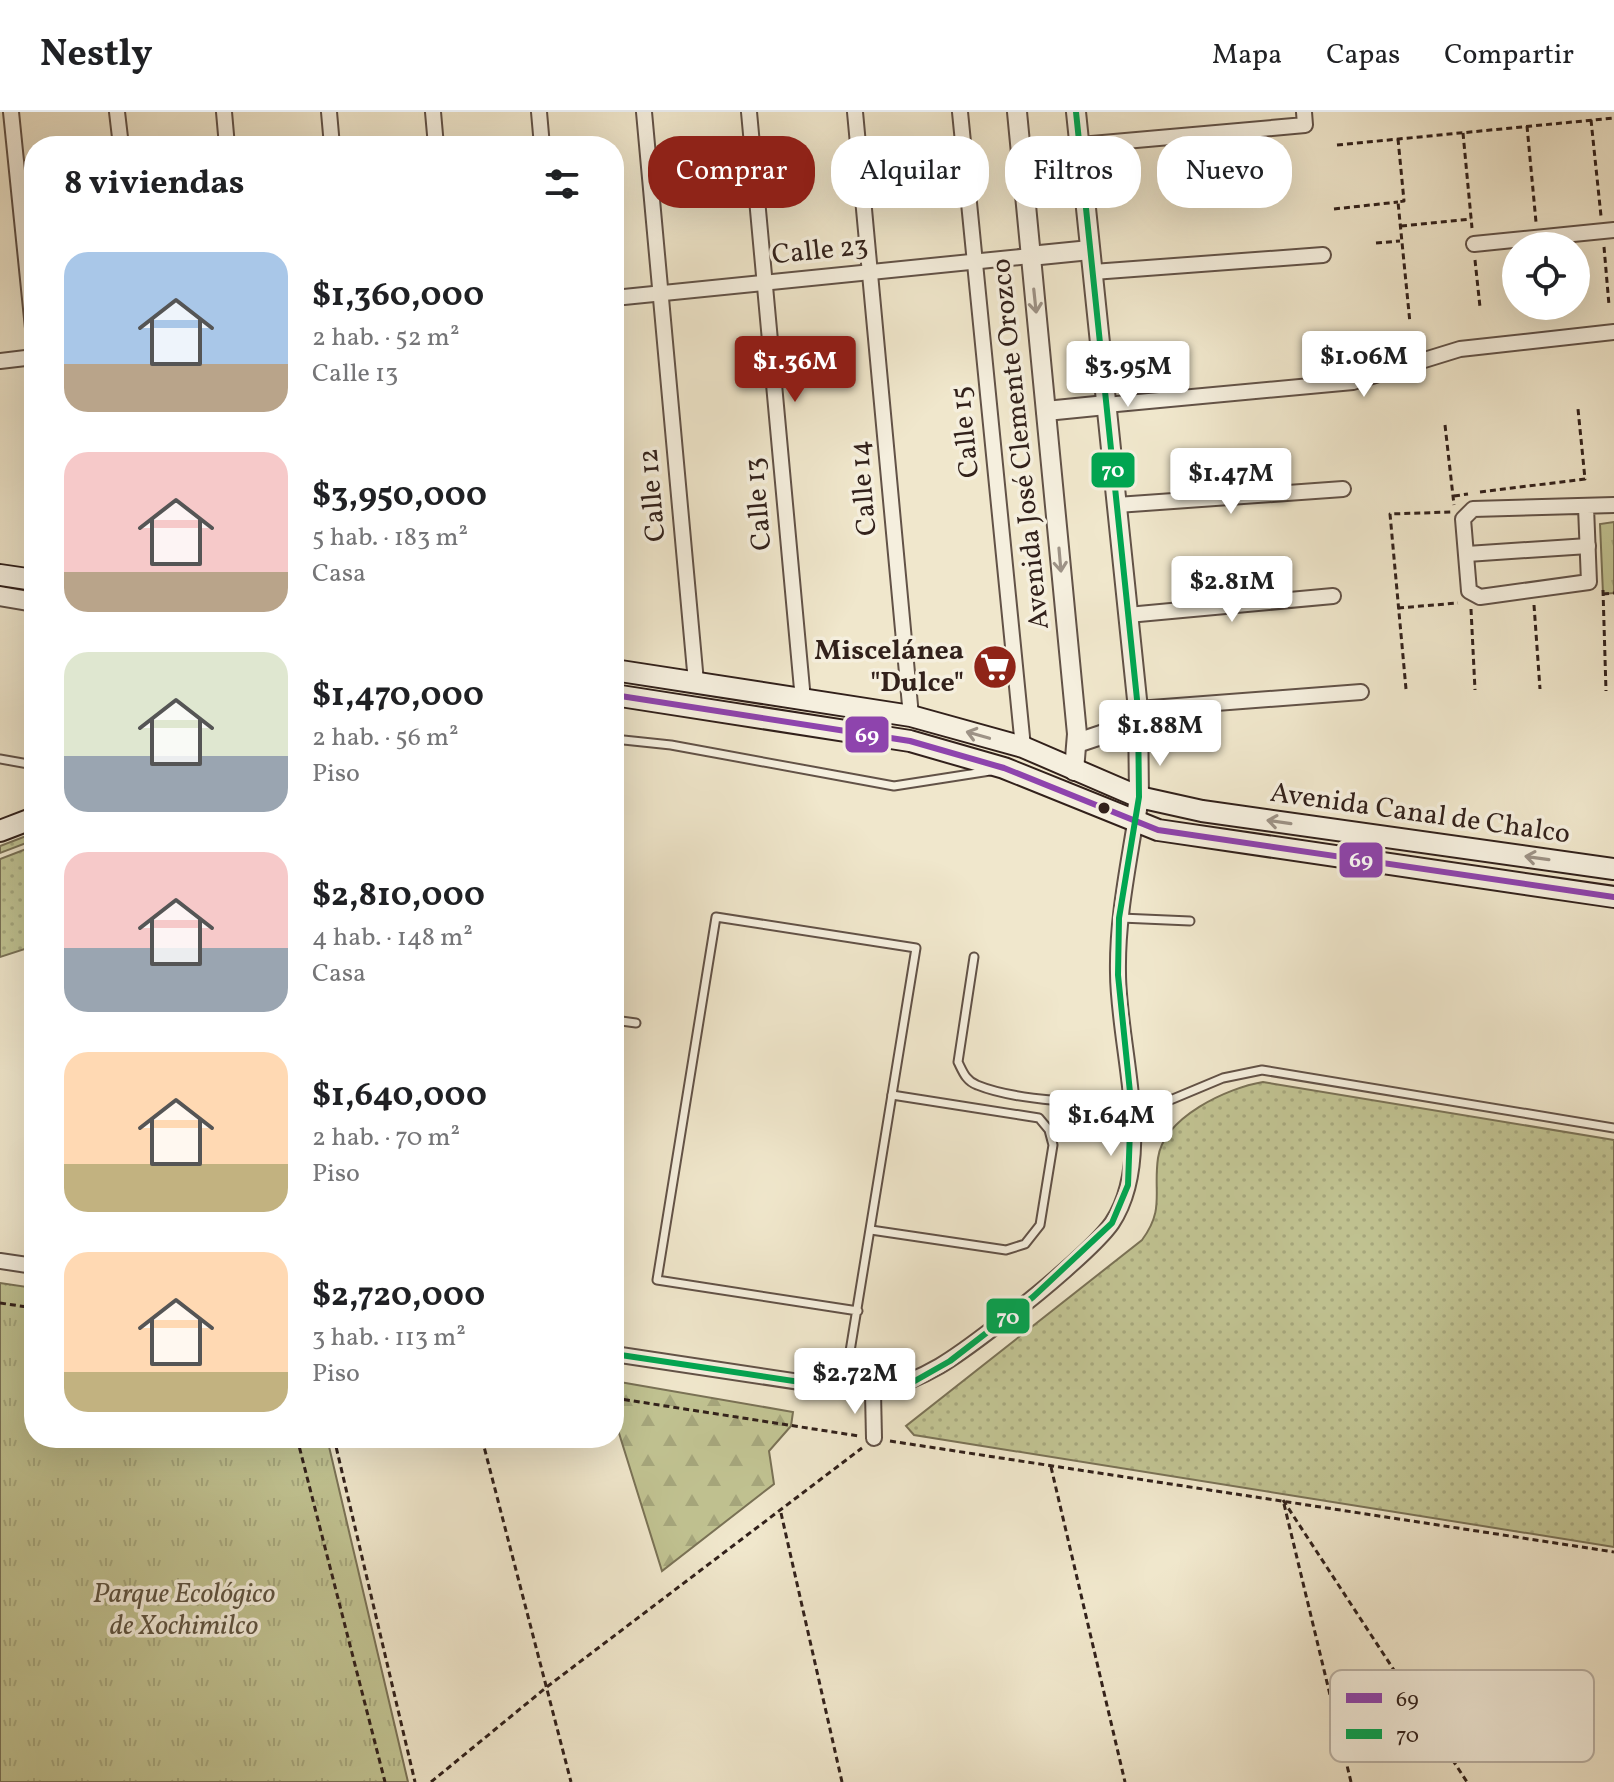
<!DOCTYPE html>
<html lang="es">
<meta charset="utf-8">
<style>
body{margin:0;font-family:Vollkorn,serif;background:#f6f6f6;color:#202124;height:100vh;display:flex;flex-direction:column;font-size:30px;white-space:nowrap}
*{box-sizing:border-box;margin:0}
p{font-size:26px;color:#757577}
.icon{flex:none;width:44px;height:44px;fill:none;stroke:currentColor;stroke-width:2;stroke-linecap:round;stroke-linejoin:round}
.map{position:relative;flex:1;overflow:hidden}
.side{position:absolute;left:24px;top:24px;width:600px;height:1312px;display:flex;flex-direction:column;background:#fff;border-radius:32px;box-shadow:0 8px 32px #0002}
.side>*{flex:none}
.top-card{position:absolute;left:648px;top:24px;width:760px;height:72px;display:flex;gap:16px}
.buttons{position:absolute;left:1502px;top:120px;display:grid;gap:16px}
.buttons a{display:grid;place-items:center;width:88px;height:88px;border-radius:50%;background:#fff;box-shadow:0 8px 32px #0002;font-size:40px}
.price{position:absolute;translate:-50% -68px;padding:0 18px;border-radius:8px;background:#fff;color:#222;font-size:26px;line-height:52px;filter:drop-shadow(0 2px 4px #0008)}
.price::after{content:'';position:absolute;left:50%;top:48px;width:24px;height:18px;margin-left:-12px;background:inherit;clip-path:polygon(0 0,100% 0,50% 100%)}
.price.selected{background:#8f2418;color:#fff}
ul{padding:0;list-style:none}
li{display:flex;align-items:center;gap:24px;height:200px;padding:0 40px}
li span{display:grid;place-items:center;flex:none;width:224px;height:160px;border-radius:24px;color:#555}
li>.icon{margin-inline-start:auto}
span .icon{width:96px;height:96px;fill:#fffc;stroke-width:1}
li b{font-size:34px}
h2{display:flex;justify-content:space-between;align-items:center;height:96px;padding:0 40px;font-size:34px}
.tag{padding:0 28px;border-radius:32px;background:#fff;box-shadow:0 8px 32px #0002;font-size:28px;line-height:72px}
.tag.selected{background:#8f2418;color:#fff}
header{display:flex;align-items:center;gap:48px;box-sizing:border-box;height:112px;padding:0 40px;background:#fff;border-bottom:2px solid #e0e0e0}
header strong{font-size:38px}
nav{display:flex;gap:44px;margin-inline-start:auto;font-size:28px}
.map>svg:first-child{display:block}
.grass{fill:url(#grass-dots);stroke:#7a7256;stroke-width:2}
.forest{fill:url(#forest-firs);stroke:#7a7256;stroke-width:2}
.park{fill:url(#park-tufts);stroke:#7a7256;stroke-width:2}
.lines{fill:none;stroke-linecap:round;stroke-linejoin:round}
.service-casing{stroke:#625247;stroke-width:11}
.minor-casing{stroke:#625247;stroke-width:18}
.tertiary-casing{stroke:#625247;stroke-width:22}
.secondary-casing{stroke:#32211b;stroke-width:24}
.path{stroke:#32211b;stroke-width:3;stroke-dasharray:6 4;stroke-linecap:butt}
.service{stroke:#f5efde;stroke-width:7}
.minor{stroke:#f5efde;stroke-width:14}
.tertiary{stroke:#f5efde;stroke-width:18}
.secondary{stroke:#f5efde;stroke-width:20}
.bus-1-casing{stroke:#f5efde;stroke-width:12}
.bus-2-casing{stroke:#f5efde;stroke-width:12}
.bus-1{stroke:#8e44ad;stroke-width:6}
.bus-2{stroke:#00a651;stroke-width:6}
.oneway{stroke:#9d9286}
.bus-dot{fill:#32211b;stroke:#f5efde;stroke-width:3}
.labels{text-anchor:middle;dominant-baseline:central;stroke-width:7;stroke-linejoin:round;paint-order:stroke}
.street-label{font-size:28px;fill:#32211b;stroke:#f5efde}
.poi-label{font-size:28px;font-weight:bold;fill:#32211b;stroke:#f5efde;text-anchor:end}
.park-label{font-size:28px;font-style:italic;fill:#5d523f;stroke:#f5efde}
.key{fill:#f5efde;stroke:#bab1a4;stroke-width:2}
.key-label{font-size:22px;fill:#32211b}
.line-badge{stroke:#f5efde;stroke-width:3}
.badge-label{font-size:22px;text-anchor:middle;font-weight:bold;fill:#fff}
</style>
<header>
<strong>Nestly</strong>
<nav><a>Mapa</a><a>Capas</a><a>Compartir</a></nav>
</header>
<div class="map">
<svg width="1614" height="1670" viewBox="0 0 1614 1670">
<defs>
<pattern id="grass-dots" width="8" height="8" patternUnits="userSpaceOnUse" patternTransform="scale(2)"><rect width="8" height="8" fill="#c1c392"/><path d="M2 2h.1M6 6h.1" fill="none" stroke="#a6a77d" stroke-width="1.8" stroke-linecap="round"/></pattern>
<pattern id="forest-firs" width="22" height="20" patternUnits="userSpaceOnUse" patternTransform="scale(2)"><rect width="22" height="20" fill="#c1c392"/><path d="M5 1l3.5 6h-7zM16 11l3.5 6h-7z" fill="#a6a77d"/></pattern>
<pattern id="park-tufts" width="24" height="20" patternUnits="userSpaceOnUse" patternTransform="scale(2)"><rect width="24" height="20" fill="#c1c392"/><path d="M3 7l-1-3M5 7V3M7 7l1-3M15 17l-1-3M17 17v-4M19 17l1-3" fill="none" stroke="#a6a77d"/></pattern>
</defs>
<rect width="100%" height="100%" fill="#f0e7cc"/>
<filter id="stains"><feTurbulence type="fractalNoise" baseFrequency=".0025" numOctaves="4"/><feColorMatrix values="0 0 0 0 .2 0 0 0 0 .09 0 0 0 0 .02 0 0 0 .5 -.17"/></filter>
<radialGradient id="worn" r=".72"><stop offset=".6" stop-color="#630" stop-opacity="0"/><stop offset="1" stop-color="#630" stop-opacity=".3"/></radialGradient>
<g class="grass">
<polygon points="34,721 34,728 0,741 0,734"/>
<polygon points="34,734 34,834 0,845 0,747"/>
<path d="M1263 970 1614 1028V1435L914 1323 906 1314 1142 1128C1165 1097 1153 1081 1158 1046 1164 1005 1227 976 1263 970Z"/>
</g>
<polygon class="forest" points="614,1269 793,1300 791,1314 769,1339 774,1372 662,1459 618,1318 614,1316"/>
<g class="park">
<polygon points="1614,410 1614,481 1603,482 1600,412"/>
<polygon points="0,1171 34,1176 34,1326 327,1326 408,1670 0,1670"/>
</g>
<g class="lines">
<g class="service-casing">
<g id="service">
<polyline points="614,627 671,633 894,674 990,659"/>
<polyline points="0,647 34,653"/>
<polyline points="1121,806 1190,809"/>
<path d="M974 845 958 950C963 960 966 969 977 973 1016 989 1090 992 1131 990"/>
<polyline points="614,908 636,911"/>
<polyline points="1132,1004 1223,966 1262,958 1614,1016"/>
<polyline points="871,1118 1006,1138 1025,1132 1040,1113 1053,1033 1049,1018 1039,1006 892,983"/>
<polyline points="844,1276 916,836 716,805 657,1168 858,1199"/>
</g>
</g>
<g class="minor-casing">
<g id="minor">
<polyline points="11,0 34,226"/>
<polyline points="117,0 121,34"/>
<polyline points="224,0 227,34"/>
<polyline points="329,0 332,34"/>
<polyline points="433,0 436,34"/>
<polyline points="539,0 542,34"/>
<polyline points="644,0 696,570"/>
<polyline points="749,0 803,588"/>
<polyline points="855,0 911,604"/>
<polyline points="960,0 1023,635"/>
<polyline points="1080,33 1305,13 1304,0"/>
<polyline points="1474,132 1614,118"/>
<polyline points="1093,160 1323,143"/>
<polyline points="614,186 1030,144"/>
<polyline points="0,249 34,245"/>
<polyline points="1106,293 1353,270 1460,237 1614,220"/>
<polyline points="1117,393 1343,377"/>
<polyline points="1586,395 1589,470 1480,485 1469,479 1463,407 1473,397 1614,393"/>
<polyline points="1467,442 1588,434"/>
<polyline points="1128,503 1333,484"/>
<polyline points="1138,597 1361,580"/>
<polyline points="0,1149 34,1154"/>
<path d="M614 1242 873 1281C935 1265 964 1238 1013 1201 1037 1183 1096 1134 1112 1111 1156 1045 1118 935 1118 861 1117 810 1127 761 1135 711"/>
<polyline points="873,1281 874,1326"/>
</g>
</g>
<g class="tertiary-casing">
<g id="tertiary">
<polyline points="1017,0 1077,622 1074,659"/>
<polyline points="1076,0 1138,597 1139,685 1135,711"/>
<polyline points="1030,144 1090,138"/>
<polyline points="1046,299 1106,293"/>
<polyline points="0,484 34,490"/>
<polyline points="1077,631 1104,622 1138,597"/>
</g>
</g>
<g class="secondary-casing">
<g id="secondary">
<polyline points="0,463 34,468"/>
<polyline points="614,558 911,604 1023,635 1139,685 1202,699 1614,757"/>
<polyline points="614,583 910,629 1004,656 1158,718 1614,785"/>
<polyline points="0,719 34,706"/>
</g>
</g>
<g class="path">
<polyline points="1591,8 1601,104"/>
<polyline points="1527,14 1536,110"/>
<polyline points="1463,21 1472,116"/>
<polyline points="1398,27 1404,89 1398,90 1410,211"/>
<polyline points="1337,33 1614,6"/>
<polyline points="1334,97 1398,90"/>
<polyline points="1401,114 1471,107"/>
<polyline points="1376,131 1400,129"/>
<polyline points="1604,135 1609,193"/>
<polyline points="1475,148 1480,195"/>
<polyline points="1544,194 1545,200"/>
<polyline points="1445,313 1454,393"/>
<polyline points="1480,380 1585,367 1578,297"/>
<polyline points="1454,384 1468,382"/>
<polyline points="1603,478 1606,579"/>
<polyline points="1603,482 1614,481"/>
<polyline points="1534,493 1540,577"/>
<polyline points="1398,496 1458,491"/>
<polyline points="1471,497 1475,578"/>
<polyline points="1406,577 1390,402 1451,400"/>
<polyline points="0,1191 34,1196"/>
<polyline points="614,1286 859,1324"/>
<polyline points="297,1326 385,1670"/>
<polyline points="334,1326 415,1670"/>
<polyline points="482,1327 571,1670"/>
<polyline points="890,1329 1614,1440"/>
<polyline points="1051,1355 1125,1670"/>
<polyline points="1283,1388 1467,1670"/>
<polyline points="1284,1392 1351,1670"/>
<polyline points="781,1401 842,1670"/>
<polyline points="431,1670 548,1574 862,1336"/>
</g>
<use href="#service" class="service"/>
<use href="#minor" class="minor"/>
<use href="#tertiary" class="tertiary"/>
<use href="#secondary" class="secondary"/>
<g class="bus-1-casing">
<polyline id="bus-1" points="614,583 910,629 1004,656 1158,718 1614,785"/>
</g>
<g class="bus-2-casing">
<polyline id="bus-2" points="614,1242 873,1281 913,1270 950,1249 1033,1185 1112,1111 1128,1073 1131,990 1118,863 1119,806 1139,685 1138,597 1076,0"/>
</g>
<use href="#bus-1" class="bus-1"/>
<use href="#bus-2" class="bus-2"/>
</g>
<defs><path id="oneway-shaft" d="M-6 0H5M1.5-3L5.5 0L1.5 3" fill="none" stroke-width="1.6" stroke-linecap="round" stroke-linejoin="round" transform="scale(2)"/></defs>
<g class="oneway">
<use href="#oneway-shaft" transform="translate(1035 189) rotate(84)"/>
<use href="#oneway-shaft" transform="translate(1060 448) rotate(85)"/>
<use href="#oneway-shaft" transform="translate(978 623) rotate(-164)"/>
<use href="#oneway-shaft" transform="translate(1279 710) rotate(-172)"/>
<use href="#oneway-shaft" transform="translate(1537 746) rotate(-172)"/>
</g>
<defs>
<g id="supermarket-disc" transform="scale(2.3)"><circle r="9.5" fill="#8f2418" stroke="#f5efde"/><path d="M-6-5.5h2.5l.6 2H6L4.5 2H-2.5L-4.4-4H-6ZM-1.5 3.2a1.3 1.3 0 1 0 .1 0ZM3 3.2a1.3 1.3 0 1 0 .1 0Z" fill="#fff"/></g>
</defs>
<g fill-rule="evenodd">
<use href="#supermarket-disc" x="995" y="555"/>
</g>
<circle class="bus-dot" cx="1104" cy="696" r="7"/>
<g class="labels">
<g class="street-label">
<text transform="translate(820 139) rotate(-6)">Calle 23</text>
<text transform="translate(966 320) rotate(-96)">Calle 15</text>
<text transform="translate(1021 332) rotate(-96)">Avenida José Clemente Orozco</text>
<text transform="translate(864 376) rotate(-95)">Calle 14</text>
<text transform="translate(653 383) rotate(-95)">Calle 12</text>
<text transform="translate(759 392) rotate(-95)">Calle 13</text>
<text transform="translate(1420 702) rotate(8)">Avenida Canal de Chalco</text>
</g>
<g class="poi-label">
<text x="964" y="539">Miscelánea<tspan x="964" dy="32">"Dulce"</tspan></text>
</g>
<g class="park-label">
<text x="184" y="1482">Parque Ecológico<tspan x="184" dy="32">de Xochimilco</tspan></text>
</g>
</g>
<rect x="1330" y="1558" width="264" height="92" rx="12" class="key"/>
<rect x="1346" y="1581" width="36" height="10" fill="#8e44ad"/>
<rect x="1346" y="1617" width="36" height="10" fill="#00a651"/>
<g class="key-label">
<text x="1396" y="1594">69</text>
<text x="1396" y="1630">70</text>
</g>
<g class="line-badge">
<rect x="1090" y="339" width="46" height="38" rx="8" fill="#00a651"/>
<rect x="844" y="603" width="46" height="39" rx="8" fill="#8e44ad"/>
<rect x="1338" y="729" width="46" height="38" rx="8" fill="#8e44ad"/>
<rect x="985" y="1185" width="46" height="38" rx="8" fill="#00a651"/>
</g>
<g class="badge-label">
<text x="1113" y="365">70</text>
<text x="867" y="630">69</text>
<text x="1361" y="755">69</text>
<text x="1008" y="1212">70</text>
</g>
<rect width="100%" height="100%" filter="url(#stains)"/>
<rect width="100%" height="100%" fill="url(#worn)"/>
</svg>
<div class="buttons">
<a><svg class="icon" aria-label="locate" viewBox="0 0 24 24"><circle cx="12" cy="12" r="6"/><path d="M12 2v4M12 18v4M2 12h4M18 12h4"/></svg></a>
</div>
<b class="price" style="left:1364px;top:287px">$1.06M</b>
<b class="price selected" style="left:795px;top:292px">$1.36M</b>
<b class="price" style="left:1128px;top:297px">$3.95M</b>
<b class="price" style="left:1231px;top:404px">$1.47M</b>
<b class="price" style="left:1232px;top:512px">$2.81M</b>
<b class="price" style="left:1160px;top:656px">$1.88M</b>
<b class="price" style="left:1111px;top:1046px">$1.64M</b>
<b class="price" style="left:855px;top:1304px">$2.72M</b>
<div class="top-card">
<a class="tag selected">Comprar</a>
<a class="tag">Alquilar</a>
<a class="tag">Filtros</a>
<a class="tag">Nuevo</a>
</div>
<section class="side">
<h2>8 viviendas<svg class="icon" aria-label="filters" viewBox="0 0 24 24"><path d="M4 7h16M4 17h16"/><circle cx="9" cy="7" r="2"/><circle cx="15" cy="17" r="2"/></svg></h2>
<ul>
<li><span style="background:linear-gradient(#a9c7e8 70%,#b9a48a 0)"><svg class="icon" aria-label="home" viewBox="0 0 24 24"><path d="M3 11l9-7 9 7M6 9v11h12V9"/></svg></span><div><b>$1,360,000</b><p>2 hab. · 52 m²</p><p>Calle 13</p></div></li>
<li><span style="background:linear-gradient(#f6c9c9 75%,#b9a48a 0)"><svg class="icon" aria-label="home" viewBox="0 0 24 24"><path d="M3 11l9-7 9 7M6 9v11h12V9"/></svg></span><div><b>$3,950,000</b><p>5 hab. · 183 m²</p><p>Casa</p></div></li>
<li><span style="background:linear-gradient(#dfe7d0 65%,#9aa5b1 0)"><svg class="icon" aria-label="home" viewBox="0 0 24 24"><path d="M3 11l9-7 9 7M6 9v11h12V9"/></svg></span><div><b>$1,470,000</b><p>2 hab. · 56 m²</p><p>Piso</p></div></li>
<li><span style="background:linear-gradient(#f6c9c9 60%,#9aa5b1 0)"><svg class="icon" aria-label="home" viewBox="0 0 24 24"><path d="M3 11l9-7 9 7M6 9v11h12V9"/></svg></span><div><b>$2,810,000</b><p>4 hab. · 148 m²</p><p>Casa</p></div></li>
<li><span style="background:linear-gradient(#ffd9b3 70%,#c2b280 0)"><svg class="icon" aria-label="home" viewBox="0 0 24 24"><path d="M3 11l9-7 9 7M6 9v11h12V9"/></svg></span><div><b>$1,640,000</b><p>2 hab. · 70 m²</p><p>Piso</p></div></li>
<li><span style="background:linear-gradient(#ffd9b3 75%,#c2b280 0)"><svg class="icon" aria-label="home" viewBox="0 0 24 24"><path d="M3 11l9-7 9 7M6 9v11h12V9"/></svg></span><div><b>$2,720,000</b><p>3 hab. · 113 m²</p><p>Piso</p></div></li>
</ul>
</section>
</div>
